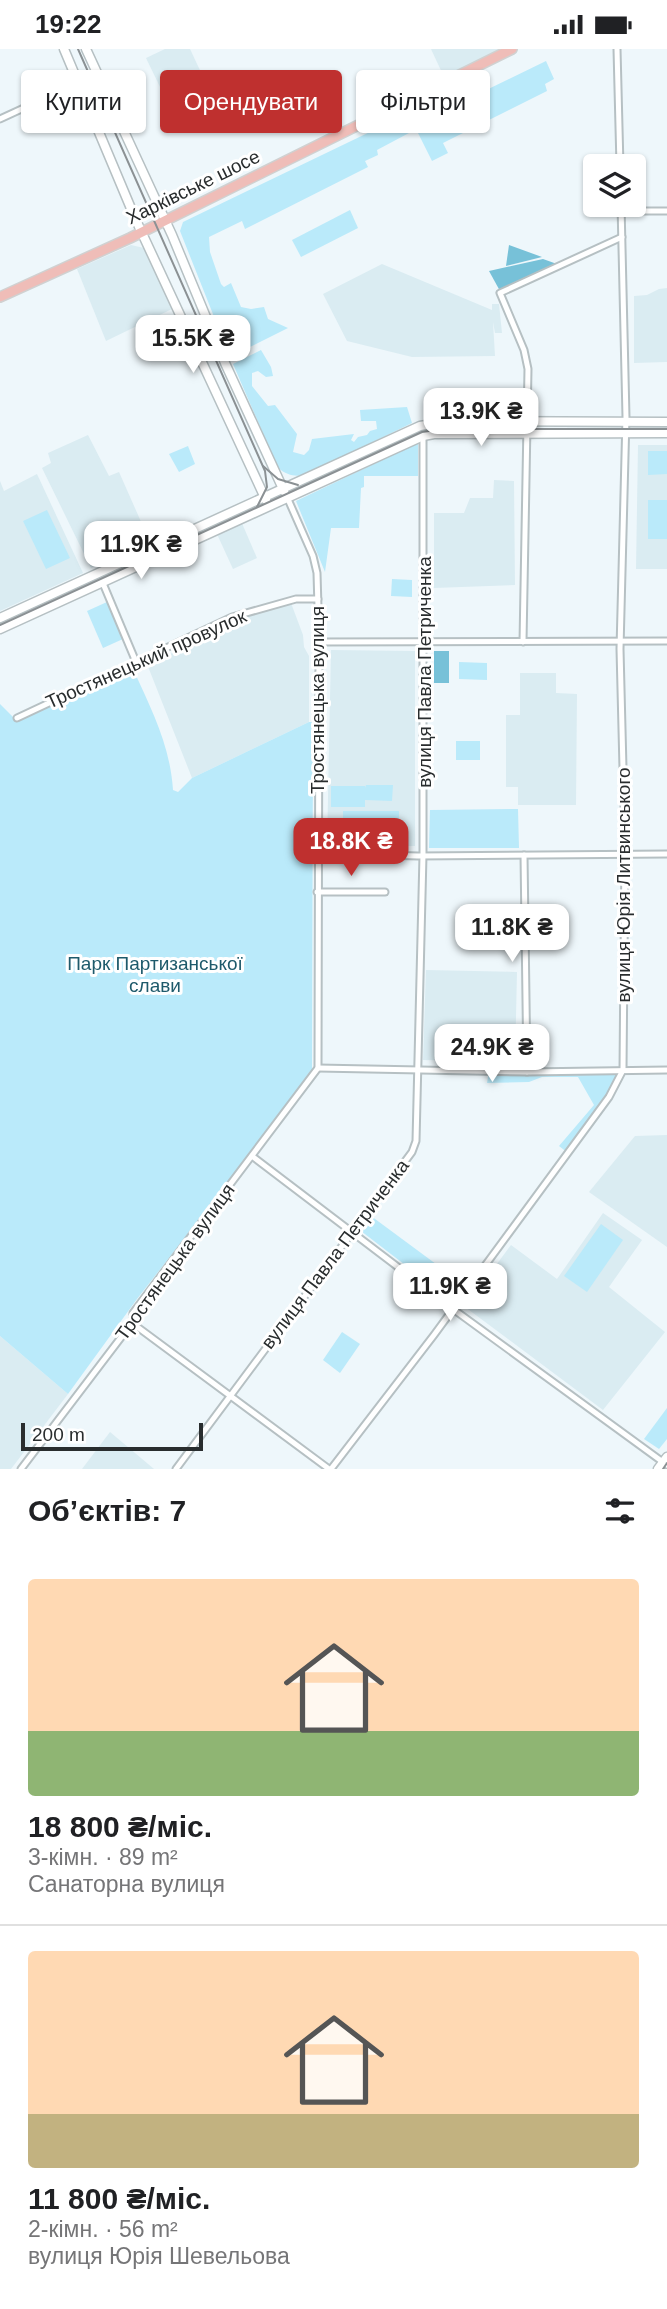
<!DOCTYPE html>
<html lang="uk">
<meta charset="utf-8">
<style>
body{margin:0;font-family:Arial,sans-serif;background:#f6f6f6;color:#202124;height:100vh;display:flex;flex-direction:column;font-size:26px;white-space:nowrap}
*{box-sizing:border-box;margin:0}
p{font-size:23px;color:#757577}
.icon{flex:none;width:38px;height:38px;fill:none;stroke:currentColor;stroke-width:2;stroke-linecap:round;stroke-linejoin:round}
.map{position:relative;height:1420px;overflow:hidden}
.sheet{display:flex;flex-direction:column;background:#fff;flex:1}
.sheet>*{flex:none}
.banner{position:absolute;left:21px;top:21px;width:626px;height:63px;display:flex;gap:14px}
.controls{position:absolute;left:583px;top:105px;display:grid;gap:14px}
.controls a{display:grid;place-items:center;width:63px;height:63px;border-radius:7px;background:#fff;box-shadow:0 2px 5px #0004;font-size:35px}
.scale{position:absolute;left:21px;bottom:18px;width:182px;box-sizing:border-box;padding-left:7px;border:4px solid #292d2e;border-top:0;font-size:19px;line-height:24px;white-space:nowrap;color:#292d2e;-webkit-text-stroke:5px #fff;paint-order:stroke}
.price{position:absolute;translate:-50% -60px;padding:0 16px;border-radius:14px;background:#fff;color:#222;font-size:23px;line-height:46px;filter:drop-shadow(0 2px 4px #0008)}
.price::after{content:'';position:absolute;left:50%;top:42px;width:21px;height:16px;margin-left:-10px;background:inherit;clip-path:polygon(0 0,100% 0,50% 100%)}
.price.active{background:#bf302f;color:#fff}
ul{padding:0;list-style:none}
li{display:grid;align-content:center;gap:14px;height:371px;padding:0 28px}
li+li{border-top:2px solid #e0e0e0}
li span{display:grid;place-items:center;height:217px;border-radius:7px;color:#555}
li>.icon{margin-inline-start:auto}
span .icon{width:126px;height:126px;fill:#fffc;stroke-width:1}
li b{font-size:30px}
h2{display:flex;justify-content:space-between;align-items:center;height:84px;padding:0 28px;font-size:30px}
.tag{padding:0 24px;border-radius:7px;background:#fff;box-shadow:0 2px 5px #0004;font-size:24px;line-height:63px}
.tag.active{background:#bf302f;color:#fff}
.status{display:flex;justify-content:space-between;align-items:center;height:49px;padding:0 35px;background:#fff;direction:ltr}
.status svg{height:19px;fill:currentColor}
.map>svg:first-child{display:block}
.built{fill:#daecf2}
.green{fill:#baeafa}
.forest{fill:#77c1d8}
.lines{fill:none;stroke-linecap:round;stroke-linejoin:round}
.street-casing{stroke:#b6c0c3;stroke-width:9}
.secondary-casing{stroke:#b6c0c3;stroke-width:11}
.primary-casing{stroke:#d0d1d1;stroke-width:12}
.street{stroke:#fff;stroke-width:5}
.secondary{stroke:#fff;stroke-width:8}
.primary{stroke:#efbdb8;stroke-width:9}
.tram{stroke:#8b9194;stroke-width:2}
.labels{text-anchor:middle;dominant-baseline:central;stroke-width:6;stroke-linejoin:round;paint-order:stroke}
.street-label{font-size:19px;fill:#292d2e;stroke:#fff}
.park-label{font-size:19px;fill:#1e5a6b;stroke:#fff}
</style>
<div class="status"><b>19:22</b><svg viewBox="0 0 49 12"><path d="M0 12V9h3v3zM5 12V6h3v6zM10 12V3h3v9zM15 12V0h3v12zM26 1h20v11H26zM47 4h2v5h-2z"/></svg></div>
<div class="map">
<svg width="667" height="1420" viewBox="0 0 667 1420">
<rect width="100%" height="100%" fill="#eef7fb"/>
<g class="built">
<polygon points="165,0 190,0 214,51 176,71 146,9"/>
<polygon points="431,0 500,0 444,28"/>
<polygon points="131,196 144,199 172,260 106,292 77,220"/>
<polygon points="382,215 492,261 492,255 499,255 502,284 495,284 493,273 495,307 412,308 347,292 323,245"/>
<polygon points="667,239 667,313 634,314 634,247 647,246 659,240"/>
<polygon points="88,386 109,427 119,423 150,493 91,519 42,419 51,414 48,404"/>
<polygon points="638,396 667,396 667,520 636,520"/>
<polygon points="37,425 83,524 0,562 0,432 4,442"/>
<polygon points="494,431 514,432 515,536 434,539 434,464 464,464 470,449 493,449"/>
<polygon points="241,472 257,509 233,520 216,483"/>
<polygon points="291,554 303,586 304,598 309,607 309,673 192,729 147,615 227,580 237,572 268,560"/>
<polygon points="331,601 415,602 415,797 327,798"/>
<polygon points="520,624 556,624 556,644 577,645 576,756 518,756 518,738 506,738 506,666 520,666"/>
<polygon points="426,921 517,923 515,1013 423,1011"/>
<polygon points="667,1086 667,1198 589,1143 635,1087"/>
<polygon points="603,1164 642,1191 609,1238 665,1283 603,1361 465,1258 511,1196 557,1230"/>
<polygon points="0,1287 68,1345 11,1420 0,1420"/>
<polygon points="110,1383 154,1420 82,1420"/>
</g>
<g class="green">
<polygon points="546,12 554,30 545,35 547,42 443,94 448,104 432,112 414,76"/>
<polygon points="403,67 409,84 377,101 378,106 365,112 368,118 245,180 242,172 209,188 210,203 221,235 224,238 231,234 241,258 251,260 264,258 268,270 288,279 230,308 180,182 183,173"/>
<polygon points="350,161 358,179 301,208 292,191"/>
<path d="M261 301 271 318 273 327 266 328 258 322 252 324V337L268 357 275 356 297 385 293 403 304 406 309 401 312 390 354 385 351 391 354 393 358 388 367 386 370 382 377 380 376 372H361L360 361 407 358 412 374 305 426C294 428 287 426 278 419L233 315Z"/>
<polygon points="418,394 418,427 364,427 364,438 361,439 359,479 331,479 325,523 296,452"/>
<polygon points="188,397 195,415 179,423 169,405"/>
<polygon points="648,402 667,402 667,425 648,426"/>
<rect x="648" y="451" width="19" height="39"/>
<polygon points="47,461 70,509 46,520 23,472"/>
<polygon points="392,530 412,531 412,548 391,547"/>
<polygon points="107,553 123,590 103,599 87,562"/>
<polygon points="459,613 487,614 487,631 459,630"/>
<path d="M134 622C152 662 170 696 173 741L178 743 192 729 309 673H313L312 1025 137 1250 68 1345 0 1287V655L16 671Z"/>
<rect x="456" y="692" width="24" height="19"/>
<polygon points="366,736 393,736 392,752 365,751 365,758 331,758 331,737 365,737 365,739"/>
<polygon points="518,760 519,799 429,799 430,761"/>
<rect x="343" y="762" width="56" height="27"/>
<polygon points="479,858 499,859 498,877 479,877"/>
<polygon points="623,1021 609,1047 568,1104 559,1097 594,1056 578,1028 542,1028 529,1033 487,1034 489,1022"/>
<polygon points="371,1167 463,1235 452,1252 361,1182"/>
<polygon points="601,1175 623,1191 587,1243 564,1227"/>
<polygon points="342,1283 360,1295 340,1324 323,1311"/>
<polygon points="667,1359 667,1390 659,1400 644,1390"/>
</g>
<g class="forest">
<polygon points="509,196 542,208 506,217"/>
<polygon points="543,210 557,215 500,242 489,222"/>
<rect x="434" y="602" width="15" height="32"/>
</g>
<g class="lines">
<g class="street-casing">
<g id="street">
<polyline points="617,0 620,117"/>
<polyline points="0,70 78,34"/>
<polyline points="621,162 667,162"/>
<polyline points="102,532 136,613"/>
<polyline points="319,593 667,592"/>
<polyline points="523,593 528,320 524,301 500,244 622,188"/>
<polyline points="17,669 232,568 296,550 318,550"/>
<polyline points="317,804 418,807 667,805"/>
<polyline points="524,806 527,1023"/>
<polyline points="317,843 385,843"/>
<polyline points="318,1019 527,1023 667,1021"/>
<polyline points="252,1107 453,1260 667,1416"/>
<polyline points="132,1274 329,1420"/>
<polyline points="21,1420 132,1274 133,1264 318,1019 319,593 317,524 313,507 287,448"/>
<polyline points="176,1420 412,1103 416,1092 423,806 423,387"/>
<polyline points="331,1420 434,1286 609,1048 623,1021 625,799 620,600 626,368 621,156"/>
</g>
</g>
<g class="secondary-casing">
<g id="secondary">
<polyline points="64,0 135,169 266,451"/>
<polyline points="86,0 172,186 225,314 284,442"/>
<polyline points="0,569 420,377 438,374 476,372 667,373"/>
<polyline points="0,580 423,387 434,385 667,384"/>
<polyline points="658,1420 667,1408"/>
</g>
</g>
<g class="primary-casing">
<polyline id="primary" points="0,248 130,189 512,0"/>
</g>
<use href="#street" class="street"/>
<use href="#secondary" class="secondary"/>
<use href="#primary" class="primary"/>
<g class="tram">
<polyline points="78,0 265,422 267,438 257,458"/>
<polyline points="263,417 278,430 298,436"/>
<polyline points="0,576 422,383 443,380 667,380"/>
<polyline points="663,1420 667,1414"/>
</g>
</g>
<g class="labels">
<g class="street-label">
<text transform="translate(193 138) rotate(-26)">Харківське шосе</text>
<text transform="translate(146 610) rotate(-24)">Тростянецький провулок</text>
<text transform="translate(424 623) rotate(-90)">вулиця Павла Петриченка</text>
<text transform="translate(317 651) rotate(-90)">Тростянецька вулиця</text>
<text transform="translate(623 836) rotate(-90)">вулиця Юрія Литвинського</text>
<text transform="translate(335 1205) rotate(-53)">вулиця Павла Петриченка</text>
<text transform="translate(175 1213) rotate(-54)">Тростянецька вулиця</text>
</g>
<g class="park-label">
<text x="155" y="914">Парк Партизанської<tspan x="155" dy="22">слави</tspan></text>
</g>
</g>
</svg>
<div class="controls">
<a><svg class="icon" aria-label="layers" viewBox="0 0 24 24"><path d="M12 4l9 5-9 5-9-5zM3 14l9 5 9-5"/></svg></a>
</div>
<div class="scale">200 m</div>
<b class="price" style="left:193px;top:326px">15.5K ₴</b>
<b class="price" style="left:481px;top:399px">13.9K ₴</b>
<b class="price" style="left:141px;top:532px">11.9K ₴</b>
<b class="price active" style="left:351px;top:829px">18.8K ₴</b>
<b class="price" style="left:512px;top:915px">11.8K ₴</b>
<b class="price" style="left:492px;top:1035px">24.9K ₴</b>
<b class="price" style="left:450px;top:1274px">11.9K ₴</b>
<div class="banner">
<a class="tag">Купити</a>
<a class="tag active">Орендувати</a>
<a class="tag">Фільтри</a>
</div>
</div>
<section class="sheet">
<h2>Об’єктів: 7<svg class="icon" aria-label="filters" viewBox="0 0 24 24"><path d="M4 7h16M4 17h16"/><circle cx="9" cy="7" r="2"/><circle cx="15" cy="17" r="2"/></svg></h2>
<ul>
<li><span style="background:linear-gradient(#ffd9b3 70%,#8fb573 0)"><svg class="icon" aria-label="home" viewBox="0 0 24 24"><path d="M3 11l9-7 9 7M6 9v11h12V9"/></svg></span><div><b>18 800 ₴/міс.</b><p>3-кімн. · 89 m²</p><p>Санаторна вулиця</p></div></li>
<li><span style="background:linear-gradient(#ffd9b3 75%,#c2b280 0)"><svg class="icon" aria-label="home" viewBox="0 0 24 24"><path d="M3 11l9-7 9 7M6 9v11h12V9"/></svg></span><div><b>11 800 ₴/міс.</b><p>2-кімн. · 56 m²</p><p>вулиця Юрія Шевельова</p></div></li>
</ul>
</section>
